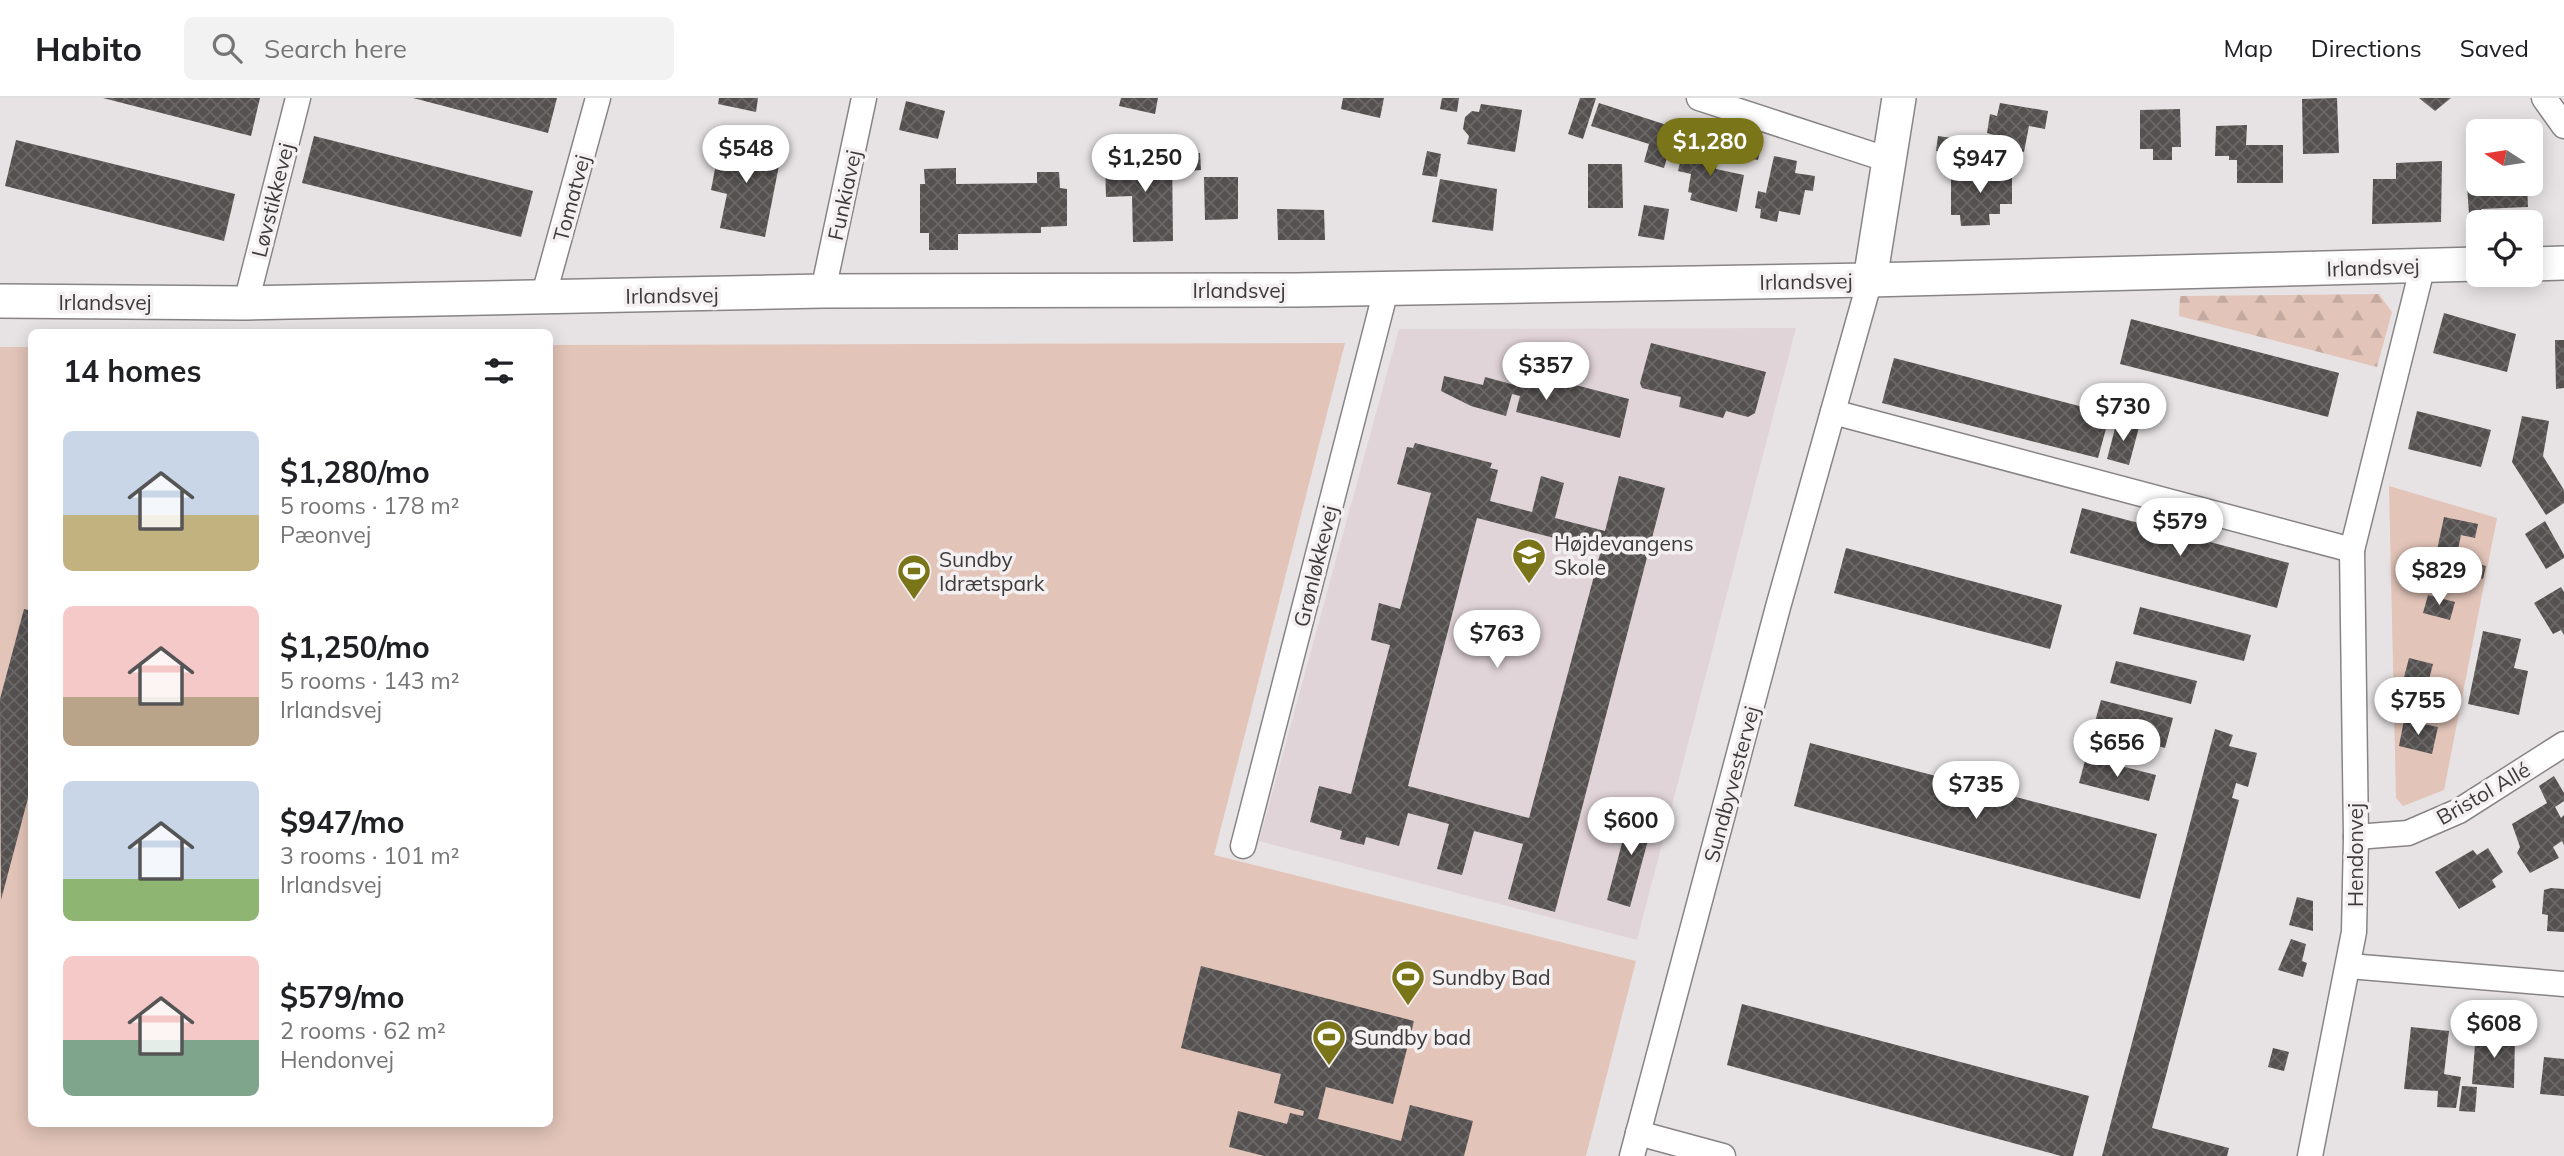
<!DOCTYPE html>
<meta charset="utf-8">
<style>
body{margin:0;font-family:Mulish,sans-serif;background:#f2f2f2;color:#202124;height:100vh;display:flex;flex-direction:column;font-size:26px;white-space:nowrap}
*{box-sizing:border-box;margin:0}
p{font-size:23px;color:#757577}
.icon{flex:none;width:38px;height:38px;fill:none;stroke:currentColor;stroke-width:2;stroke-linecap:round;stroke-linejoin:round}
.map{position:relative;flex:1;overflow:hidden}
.details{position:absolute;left:28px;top:231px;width:525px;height:798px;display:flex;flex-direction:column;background:#fff;border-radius:10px;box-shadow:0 4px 18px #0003}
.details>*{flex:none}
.needle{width:46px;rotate:282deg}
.controls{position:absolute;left:2466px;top:21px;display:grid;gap:14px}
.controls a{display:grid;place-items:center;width:77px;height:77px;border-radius:10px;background:#fff;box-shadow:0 4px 18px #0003;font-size:35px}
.price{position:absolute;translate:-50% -60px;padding:0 16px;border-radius:24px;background:#fff;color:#222;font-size:23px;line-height:46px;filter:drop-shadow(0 2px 4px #0008)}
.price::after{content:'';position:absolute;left:50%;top:42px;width:21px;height:16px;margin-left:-10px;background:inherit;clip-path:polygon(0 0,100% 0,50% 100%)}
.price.active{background:#7a7518;color:#fff}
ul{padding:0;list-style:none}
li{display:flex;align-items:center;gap:21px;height:175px;padding:0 35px}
li span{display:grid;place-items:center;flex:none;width:196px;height:140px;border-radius:10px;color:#555}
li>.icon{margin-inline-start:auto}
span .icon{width:84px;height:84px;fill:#fffc;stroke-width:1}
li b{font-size:30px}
h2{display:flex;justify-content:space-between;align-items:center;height:84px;padding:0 35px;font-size:30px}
header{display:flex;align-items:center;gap:42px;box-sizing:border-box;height:98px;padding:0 35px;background:#fff;border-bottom:2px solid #e0e0e0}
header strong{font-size:33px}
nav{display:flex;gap:38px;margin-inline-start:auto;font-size:24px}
.search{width:490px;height:63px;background:#f2f2f2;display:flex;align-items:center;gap:18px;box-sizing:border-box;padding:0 24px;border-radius:10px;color:#757577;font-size:26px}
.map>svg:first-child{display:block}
.built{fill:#e1d4d8}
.forest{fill:url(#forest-firs)}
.garden{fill:#e2c4b8}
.building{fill:url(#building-cross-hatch);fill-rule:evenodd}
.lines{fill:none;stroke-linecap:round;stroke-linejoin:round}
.street-casing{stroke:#888485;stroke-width:27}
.secondary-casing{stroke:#888485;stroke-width:36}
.street{stroke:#fff;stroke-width:24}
.secondary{stroke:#fff;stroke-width:33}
.labels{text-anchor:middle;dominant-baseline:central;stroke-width:7;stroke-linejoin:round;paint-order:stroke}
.street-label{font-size:21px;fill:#3c3b3b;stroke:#f4f0f1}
.poi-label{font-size:21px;fill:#3c3b3b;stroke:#f4f0f1;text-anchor:start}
</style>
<header>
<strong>Habito</strong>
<div class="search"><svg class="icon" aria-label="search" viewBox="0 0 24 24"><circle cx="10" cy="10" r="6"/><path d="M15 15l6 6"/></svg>Search here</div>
<nav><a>Map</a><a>Directions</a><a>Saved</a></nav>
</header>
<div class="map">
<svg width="2564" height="1058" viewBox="0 0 2564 1058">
<defs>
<pattern id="forest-firs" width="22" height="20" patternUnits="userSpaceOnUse" patternTransform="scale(1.75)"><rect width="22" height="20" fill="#e2c4b8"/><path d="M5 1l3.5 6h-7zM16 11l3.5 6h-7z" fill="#c3a99f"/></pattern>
<pattern id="building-cross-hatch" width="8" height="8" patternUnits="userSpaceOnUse" patternTransform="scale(1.75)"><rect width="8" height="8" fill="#555151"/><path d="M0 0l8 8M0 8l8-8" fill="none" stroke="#6b6868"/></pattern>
</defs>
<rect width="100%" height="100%" fill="#e7e3e4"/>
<polygon class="built" points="1796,230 1637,842 1259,743 1399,231"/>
<polygon class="forest" points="2379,196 2392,214 2377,269 2179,218 2180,198"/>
<g class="garden">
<polygon points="1345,245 1214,757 1636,863 1586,1058 0,1058 0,249 32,249 32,1026 550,1026 550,247"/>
<polygon points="2389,388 2497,420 2444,692 2403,708 2396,700"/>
</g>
<g class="building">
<polygon points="103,0 260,0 251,38"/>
<polygon points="413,0 557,0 548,35"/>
<polygon points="719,0 758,0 756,14 718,6"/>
<polygon points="1121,0 1158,0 1155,16 1119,8"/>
<polygon points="1343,0 1384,0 1380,20 1341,11"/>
<polygon points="1442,0 1459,0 1457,14 1440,11"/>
<polygon points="1580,0 1596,0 1583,41 1568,36"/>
<polygon points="2337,0 2339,55 2303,56 2302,1"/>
<polygon points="2419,0 2451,0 2435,13"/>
<polygon points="906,3 945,13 938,41 899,32"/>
<polygon points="1599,5 1676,30 1664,70 1644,64 1649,46 1591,28"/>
<polygon points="2000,5 2048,13 2045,31 2029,28 2024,54 1992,49 1994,37 1987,35 1990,16 1997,18"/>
<polygon points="1481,6 1522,12 1515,54 1467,46 1469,38 1463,31 1465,19 1472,13 1479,14"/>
<polygon points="2180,11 2181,49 2172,49 2172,62 2153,62 2153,51 2140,51 2140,12"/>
<polygon points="2247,27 2246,47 2283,47 2283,85 2237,85 2237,62 2229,62 2229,58 2215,58 2216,28"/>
<polygon points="2481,28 2482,33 2478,33 2478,49 2469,50 2468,29"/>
<polygon points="1750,37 1763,40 1758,62 1745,60"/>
<polygon points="314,38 533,93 521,139 302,85"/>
<polygon points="1105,38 1125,38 1125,53 1106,54"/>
<polygon points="1938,38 1973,43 1971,58 1936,53"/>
<polygon points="1686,39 1694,41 1694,58 1696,47 1720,51 1716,71 1744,77 1737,114 1690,102 1692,95 1688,94 1691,76 1678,73"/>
<polygon points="721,40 782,52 765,139 720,130 727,96 711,92"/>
<polygon points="16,42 235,96 224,143 5,88"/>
<polygon points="1427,53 1441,56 1437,79 1422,77"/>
<polygon points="1200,55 1201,72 1189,73 1188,56"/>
<polygon points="1172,57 1173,143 1133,144 1132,98 1106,99 1105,64 1132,63 1132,58"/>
<polygon points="1774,58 1797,63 1795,75 1815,78 1813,93 1805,92 1800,117 1779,113 1777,124 1760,120 1761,111 1755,110 1758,93 1766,95"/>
<polygon points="2442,63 2441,124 2372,126 2373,81 2396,81 2396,65"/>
<polygon points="1588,66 1622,66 1623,110 1588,110"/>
<polygon points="956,70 956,86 1037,85 1037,74 1059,74 1060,90 1067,91 1067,128 1041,129 1041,135 958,136 958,152 929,152 929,135 920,135 920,86 925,86 924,71"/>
<polygon points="2012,72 2012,106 2000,106 2000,116 1989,116 1990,127 1961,128 1960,117 1951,117 1951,74"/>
<polygon points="1204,79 1238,79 1238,121 1205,122"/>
<polygon points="1440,81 1497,91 1493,133 1432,124"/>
<polygon points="2480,86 2527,86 2528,109 2481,111 2482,115 2469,116 2467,88"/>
<polygon points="1644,107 1669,111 1664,142 1638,138"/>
<polygon points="1277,111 1324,112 1325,142 1278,142"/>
<polygon points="2444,215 2516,236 2507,274 2433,255"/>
<polygon points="2131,221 2339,275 2328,319 2120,266"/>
<polygon points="2555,242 2564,242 2564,290 2556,291"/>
<polygon points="1651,245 1766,274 1755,315 1748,319 1726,313 1723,320 1679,309 1681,299 1642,290 1640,285"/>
<polygon points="1894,260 2110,316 2098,360 1882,305"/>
<polygon points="1526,274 1629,301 1620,340 1516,314 1520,298 1512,296 1506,318 1471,308 1441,293 1444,278 1483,287 1485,279 1522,289"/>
<polygon points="2417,313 2491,332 2481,369 2408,351"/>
<polygon points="2522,318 2549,323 2543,358 2564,392 2564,405 2546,417 2512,364"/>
<polygon points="2117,323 2139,329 2129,367 2107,361"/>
<path d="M1415 345 1492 365 1490 370 1498 372 1490 403 1532 414 1541 378 1564 385 1555 420 1605 433 1619 378 1665 390 1555 814 1508 801 1523 746 1474 733 1462 777 1437 771 1449 726 1408 715 1399 748 1366 739 1364 747 1340 741 1342 733 1310 724 1319 688 1351 696 1390 547 1371 542 1379 505 1400 511 1431 395 1397 386 1407 349 1413 350ZM1477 420 1601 452 1529 720 1408 688Z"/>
<polygon points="2082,410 2289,465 2277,510 2070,455"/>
<polygon points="2444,419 2478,426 2475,440 2461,437 2457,456 2437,452"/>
<polygon points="2545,423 2564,457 2564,460 2546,471 2525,436"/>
<polygon points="1846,450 2062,507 2050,551 1834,495"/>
<polygon points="2467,462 2486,468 2483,481 2463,475"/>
<polygon points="2561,489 2564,494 2564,537 2561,532 2553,536 2534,505"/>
<polygon points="2428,497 2455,504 2450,522 2423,515"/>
<polygon points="2140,509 2251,537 2244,563 2133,536"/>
<polygon points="24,511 32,513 32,685 1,802 0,601"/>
<polygon points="2483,533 2521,541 2514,570 2528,573 2519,617 2468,606"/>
<polygon points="2409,560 2433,566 2427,589 2403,583"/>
<polygon points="2116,563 2197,583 2191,606 2110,585"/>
<polygon points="2101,602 2173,620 2165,650 2093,631"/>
<polygon points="2404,622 2438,629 2432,656 2399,648"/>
<polygon points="2215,631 2233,637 2229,648 2257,655 2248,689 2236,685 2232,700 2239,702 2152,1030 2229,1050 2227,1058 2102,1058"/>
<polygon points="1810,645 2157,736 2140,801 1794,708"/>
<polygon points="2086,659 2156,677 2149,703 2079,685"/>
<polygon points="2554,678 2564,695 2564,703 2555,709 2561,720 2564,717 2564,747 2562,743 2553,749 2559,760 2530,775 2517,755 2520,749 2512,726 2547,705 2539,688"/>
<polygon points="1631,711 1655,716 1630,809 1607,802"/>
<polygon points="2488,750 2503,774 2492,782 2496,789 2459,811 2435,774 2473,752 2477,757"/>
<polygon points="2551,790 2564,791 2564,834 2547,833 2548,817 2542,816 2544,792"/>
<polygon points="2297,799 2313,803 2313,833 2289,827"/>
<polygon points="2291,841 2306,846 2302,863 2307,865 2303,879 2278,872"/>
<polygon points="1201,868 1414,923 1393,1006 1326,989 1318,1021 1401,1043 1410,1007 1473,1023 1464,1058 1264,1058 1229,1049 1238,1013 1287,1026 1290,1015 1303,1018 1304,1013 1274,1005 1281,976 1181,950"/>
<polygon points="1742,906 2089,998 2073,1058 2061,1058 1727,967"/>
<polygon points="2411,929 2449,933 2444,976 2461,979 2456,1010 2437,1009 2438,993 2404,991"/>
<polygon points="2476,934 2515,936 2514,990 2472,986"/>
<polygon points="2273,950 2289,954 2284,973 2268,969"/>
<polygon points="2544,959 2564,961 2564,998 2540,996"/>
<polygon points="2462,988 2477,989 2475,1014 2459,1013"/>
</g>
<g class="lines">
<g class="street-casing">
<g id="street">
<polyline points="1699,0 1889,62"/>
<polyline points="2544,0 2564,28"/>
<polyline points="823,193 864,0"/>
<polyline points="543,200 598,0"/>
<polyline points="246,205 298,0"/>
<polyline points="1833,314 2352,452"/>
<polyline points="2356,739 2408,735 2459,713 2564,646"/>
<polyline points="1243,748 1387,188"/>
<polyline points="2349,868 2564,886"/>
<polyline points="1638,1035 1723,1058"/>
<polyline points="1632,1058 1778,509 1870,182"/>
<polyline points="2310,1058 2354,834 2356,739 2352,452 2423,167"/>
</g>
</g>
<g class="secondary-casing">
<g id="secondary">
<polyline points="2530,166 2564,165"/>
<polyline points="1870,182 1899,0"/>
<polyline points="0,203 246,205 823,193 1296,192 1870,182 2478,166"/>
</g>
</g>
<use href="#street" class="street"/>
<use href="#secondary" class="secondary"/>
</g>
<defs>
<g id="school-pin" transform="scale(1.75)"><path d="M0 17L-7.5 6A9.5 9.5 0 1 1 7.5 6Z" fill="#7a7518" stroke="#f4f0f1"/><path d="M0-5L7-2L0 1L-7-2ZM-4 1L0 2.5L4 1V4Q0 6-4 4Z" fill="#fff"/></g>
<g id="stadium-pin" transform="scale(1.75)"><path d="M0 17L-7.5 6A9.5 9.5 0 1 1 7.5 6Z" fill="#7a7518" stroke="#f4f0f1"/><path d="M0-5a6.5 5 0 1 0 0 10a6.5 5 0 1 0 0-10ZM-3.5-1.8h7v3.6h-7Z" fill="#fff"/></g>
</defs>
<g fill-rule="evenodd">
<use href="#school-pin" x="1529" y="457"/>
<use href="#stadium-pin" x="914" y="473"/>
<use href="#stadium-pin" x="1408" y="879"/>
<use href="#stadium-pin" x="1329" y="939"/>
</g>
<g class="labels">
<g class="street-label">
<text transform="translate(844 97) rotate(-78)">Funkiavej</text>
<text transform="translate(571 100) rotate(-75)">Tomatvej</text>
<text transform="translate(272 102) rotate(-76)">Løvstikkevej</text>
<text transform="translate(2373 169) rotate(-2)">Irlandsvej</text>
<text transform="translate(1806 183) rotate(-1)">Irlandsvej</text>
<text x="1239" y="192">Irlandsvej</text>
<text transform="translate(672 197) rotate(-1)">Irlandsvej</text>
<text x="105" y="204">Irlandsvej</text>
<text transform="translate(1315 468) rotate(-76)">Grønløkkevej</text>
<text transform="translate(1731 686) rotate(-75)">Sundbyvestervej</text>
<text transform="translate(2483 695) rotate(-30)">Bristol Allé</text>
<text transform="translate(2355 757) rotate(-90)">Hendonvej</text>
</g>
<g class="poi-label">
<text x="1554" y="445">Højdevangens<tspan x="1554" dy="24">Skole</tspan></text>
<text x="939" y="461">Sundby<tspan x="939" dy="24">Idrætspark</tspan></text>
<text x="1432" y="879">Sundby Bad</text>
<text x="1354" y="939">Sundby bad</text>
</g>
</g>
</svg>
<div class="controls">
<a><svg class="needle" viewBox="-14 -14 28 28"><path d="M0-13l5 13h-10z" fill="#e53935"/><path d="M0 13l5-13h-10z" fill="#757577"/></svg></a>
<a><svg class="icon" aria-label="locate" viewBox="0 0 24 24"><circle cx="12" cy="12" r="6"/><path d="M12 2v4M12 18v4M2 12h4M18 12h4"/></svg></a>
</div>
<b class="price active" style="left:1710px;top:80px">$1,280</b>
<b class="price" style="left:746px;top:87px">$548</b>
<b class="price" style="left:1145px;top:96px">$1,250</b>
<b class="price" style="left:1980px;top:97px">$947</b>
<b class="price" style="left:1546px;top:304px">$357</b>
<b class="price" style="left:2123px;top:345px">$730</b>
<b class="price" style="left:2180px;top:460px">$579</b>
<b class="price" style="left:2439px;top:509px">$829</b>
<b class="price" style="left:1497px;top:572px">$763</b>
<b class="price" style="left:2418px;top:639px">$755</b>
<b class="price" style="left:2117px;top:681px">$656</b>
<b class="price" style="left:1976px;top:723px">$735</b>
<b class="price" style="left:1631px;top:759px">$600</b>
<b class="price" style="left:2494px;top:962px">$608</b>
<section class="details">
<h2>14 homes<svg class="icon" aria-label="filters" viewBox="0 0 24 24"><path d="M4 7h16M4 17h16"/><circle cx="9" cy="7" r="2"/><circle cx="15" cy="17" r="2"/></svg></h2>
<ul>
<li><span style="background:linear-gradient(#c9d6e8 60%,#c2b280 0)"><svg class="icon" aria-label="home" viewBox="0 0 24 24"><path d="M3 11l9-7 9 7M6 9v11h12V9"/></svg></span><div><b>$1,280/mo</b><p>5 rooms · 178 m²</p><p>Pæonvej</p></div></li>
<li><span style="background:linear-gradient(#f6c9c9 65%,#b9a48a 0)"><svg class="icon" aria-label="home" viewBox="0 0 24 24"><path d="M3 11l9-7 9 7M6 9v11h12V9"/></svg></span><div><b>$1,250/mo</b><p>5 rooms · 143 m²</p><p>Irlandsvej</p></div></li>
<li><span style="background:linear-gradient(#c9d6e8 70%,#8fb573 0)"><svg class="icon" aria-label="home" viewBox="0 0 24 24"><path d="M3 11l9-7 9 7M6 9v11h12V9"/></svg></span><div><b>$947/mo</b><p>3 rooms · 101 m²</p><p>Irlandsvej</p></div></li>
<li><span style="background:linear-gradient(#f6c9c9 60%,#7fa58c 0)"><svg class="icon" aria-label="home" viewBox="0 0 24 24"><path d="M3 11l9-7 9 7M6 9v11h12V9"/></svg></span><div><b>$579/mo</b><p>2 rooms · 62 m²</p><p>Hendonvej</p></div></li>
</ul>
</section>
</div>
